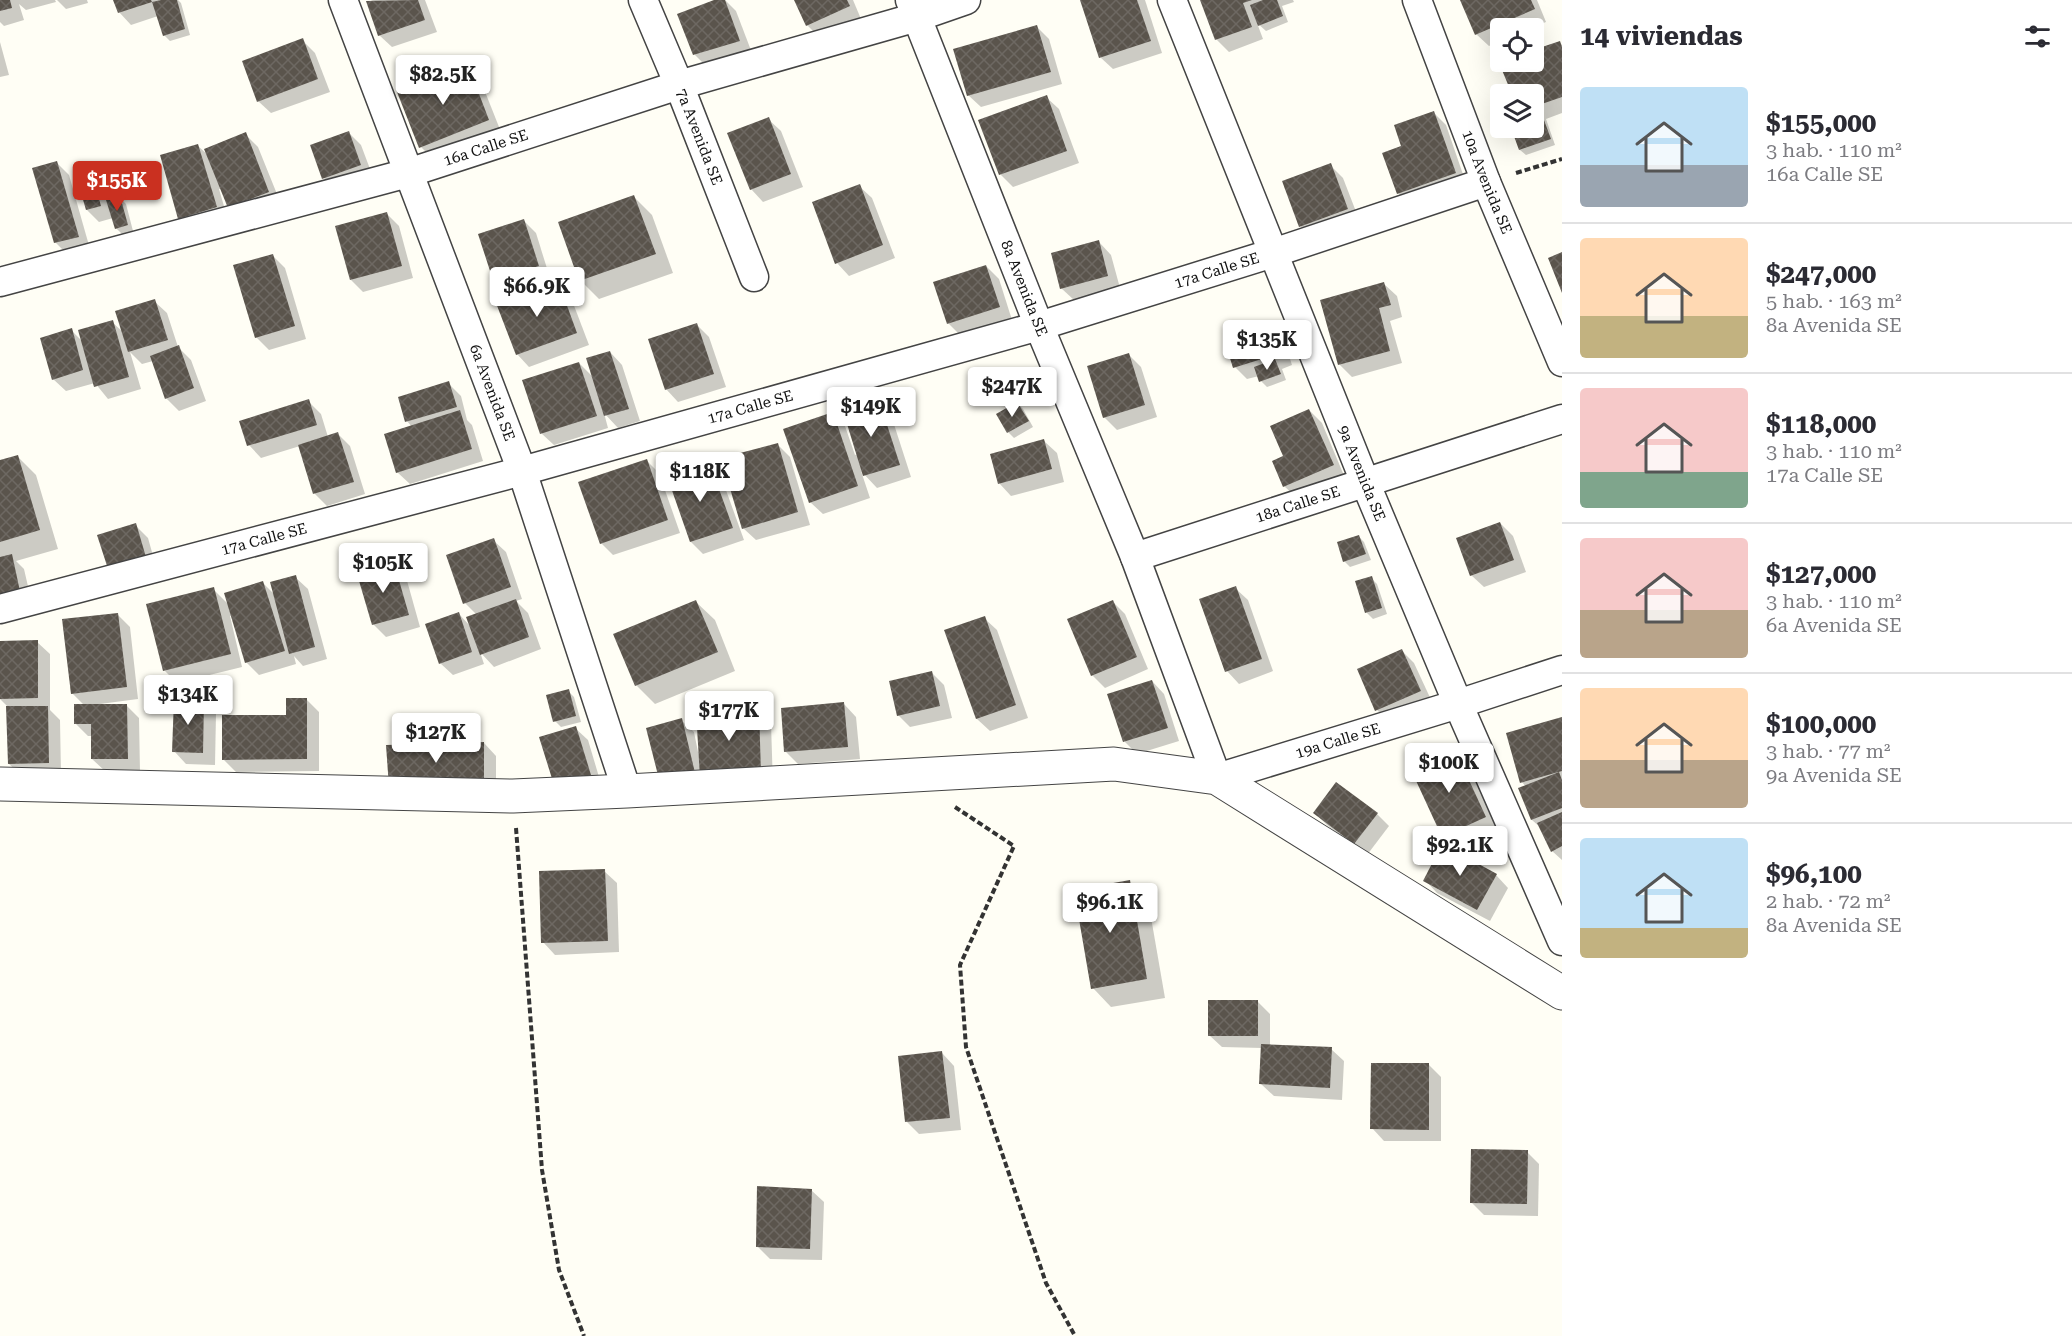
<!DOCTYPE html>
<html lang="es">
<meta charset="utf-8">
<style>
body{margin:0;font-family:"Roboto Serif",serif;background:#f7f7f7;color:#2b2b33;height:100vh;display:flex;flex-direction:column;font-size:22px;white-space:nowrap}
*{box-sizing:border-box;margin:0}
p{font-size:20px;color:#7c7c81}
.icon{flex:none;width:33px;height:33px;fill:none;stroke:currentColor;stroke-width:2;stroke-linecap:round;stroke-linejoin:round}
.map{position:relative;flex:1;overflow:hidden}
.side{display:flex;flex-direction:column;background:#fff;width:510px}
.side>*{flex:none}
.fabs{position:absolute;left:1490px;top:18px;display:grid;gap:12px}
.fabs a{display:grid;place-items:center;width:54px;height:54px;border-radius:6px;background:#fff;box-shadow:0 6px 24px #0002;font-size:30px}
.price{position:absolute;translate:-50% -51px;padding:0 14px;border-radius:6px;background:#fff;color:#222;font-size:20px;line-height:39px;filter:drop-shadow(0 2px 3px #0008)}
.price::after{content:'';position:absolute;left:50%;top:36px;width:18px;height:14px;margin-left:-9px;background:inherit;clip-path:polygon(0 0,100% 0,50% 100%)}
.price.on{background:#ca3020;color:#fff}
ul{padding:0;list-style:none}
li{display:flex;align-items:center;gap:18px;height:150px;padding:0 18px}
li+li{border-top:2px solid #e1e1e2}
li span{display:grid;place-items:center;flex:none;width:168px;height:120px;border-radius:6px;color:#555}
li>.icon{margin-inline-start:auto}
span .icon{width:72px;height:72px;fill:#fffc;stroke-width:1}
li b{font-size:26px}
h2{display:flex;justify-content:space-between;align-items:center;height:72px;padding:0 18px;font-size:26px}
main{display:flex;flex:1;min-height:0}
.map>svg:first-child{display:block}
.shadow{fill:#0003}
.building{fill:url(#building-cross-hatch)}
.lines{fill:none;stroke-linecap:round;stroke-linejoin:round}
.minor-casing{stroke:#444;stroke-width:31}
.tertiary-casing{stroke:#444;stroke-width:35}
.path{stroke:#333;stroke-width:4;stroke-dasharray:6 3;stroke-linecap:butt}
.minor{stroke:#fff;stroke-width:28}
.tertiary{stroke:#fff;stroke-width:33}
.labels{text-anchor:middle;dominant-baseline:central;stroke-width:6;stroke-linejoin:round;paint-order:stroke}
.street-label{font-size:15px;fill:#111;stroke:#fff}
</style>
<main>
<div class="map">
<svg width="1562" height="1336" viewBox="0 0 1562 1336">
<defs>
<pattern id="building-cross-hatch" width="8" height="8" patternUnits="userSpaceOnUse" patternTransform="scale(1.5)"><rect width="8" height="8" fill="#5a544c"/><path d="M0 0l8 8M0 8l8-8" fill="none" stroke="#6d6862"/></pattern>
</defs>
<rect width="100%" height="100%" fill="#fffef5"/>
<g class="shadow">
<polygon points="0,0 55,0 56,2 26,10 19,4 24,20 4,26 0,22"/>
<polygon points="57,0 87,0 88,3 66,9"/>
<polygon points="115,0 159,0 160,2 178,0 181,3 190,35 170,41 164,35 158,16 131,25 119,12"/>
<polygon points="373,0 425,0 437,32 392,47 379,35 368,2"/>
<polygon points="718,0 725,0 736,11 752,53 707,67 695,55"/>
<polygon points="796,0 853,0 861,19 819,37 807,25"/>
<polygon points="1081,0 1145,0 1162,53 1113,69 1100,57"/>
<polygon points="1203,0 1293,0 1294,2 1282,6 1288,22 1266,31 1257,23 1263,39 1229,52 1216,39"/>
<polygon points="1462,0 1537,0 1546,22 1531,28 1500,28 1500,41 1489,46 1476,34"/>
<polygon points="1037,27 1049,39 1062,84 981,107 968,95"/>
<polygon points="302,40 315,53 330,92 271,113 258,101"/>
<polygon points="0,42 9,75 0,77"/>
<polygon points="1559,42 1562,45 1562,113 1546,119 1555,145 1526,155 1520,150 1512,128 1533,128 1533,94 1513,94 1501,64 1508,62 1533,62 1533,52"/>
<polygon points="467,67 480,79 501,132 433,159 421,147"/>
<polygon points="1046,97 1059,109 1079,163 1013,187 1001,175 980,121"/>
<polygon points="1434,113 1446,125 1467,186 1410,206 1398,193 1403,147"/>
<polygon points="768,119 781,131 803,187 763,202 751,189"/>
<polygon points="349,133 361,145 373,177 336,190 324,178"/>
<polygon points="245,134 258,147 281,204 241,220 222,189 219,189 228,220 191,230 179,218 198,146 209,156"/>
<polygon points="56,162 69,175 90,249 68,255 55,242"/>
<polygon points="88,162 100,175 108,201 120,198 126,204 133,231 122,234 116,228 113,218 99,222 87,210"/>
<polygon points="1330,165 1343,178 1360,222 1313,239 1301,227 1284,182"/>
<polygon points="859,186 872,198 895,258 849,276 837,263"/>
<polygon points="633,196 652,215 673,273 599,299 581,281 560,223"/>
<polygon points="386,213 399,226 413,278 363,292 351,280"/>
<polygon points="524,221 536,233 550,278 506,292 494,280"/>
<polygon points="1099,242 1111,255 1120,288 1074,300 1061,288"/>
<polygon points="272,255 285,268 306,339 269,350 256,337"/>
<polygon points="986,266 999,279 1012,320 961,336 948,323"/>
<polygon points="558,283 570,295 589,345 529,367 517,354"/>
<polygon points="1384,284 1397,296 1402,317 1390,321 1402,363 1352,377 1339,364"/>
<polygon points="154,301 167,313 178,347 191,360 206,401 179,411 166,398 153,361 142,364 130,352 141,389 108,399 95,383 66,391 53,379 71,330 82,341 112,322 124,333"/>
<polygon points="1270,321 1282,334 1292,365 1282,369 1286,380 1267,387 1261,381 1259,376 1247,379 1235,367"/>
<polygon points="697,325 709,337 726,387 678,402 666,389"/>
<polygon points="610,352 622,365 640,421 618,428 604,413 608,428 554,445 541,433 579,363 594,378"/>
<polygon points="1129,355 1141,367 1157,417 1117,430 1104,417"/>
<polygon points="448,383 461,396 467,420 472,425 483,461 410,484 397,472 412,427 407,421"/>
<polygon points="308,401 321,414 328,437 338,434 350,446 365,494 327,506 315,494 300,446 261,458 249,445"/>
<polygon points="879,402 891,415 911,477 877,488 861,471 870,498 823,514 810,502 833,414 845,426 855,455 858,454"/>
<polygon points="1017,403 1023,409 1033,427 1014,438 1008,432"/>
<polygon points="1309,410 1322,423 1345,478 1297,498 1284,486 1285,457"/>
<polygon points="1044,441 1057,453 1064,482 1011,496 999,483"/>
<polygon points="777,444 790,457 810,525 756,540 743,528"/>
<polygon points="17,456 36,475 58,549 16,561 24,569 33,608 0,616 0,461"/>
<polygon points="647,461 659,473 680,533 613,555 601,543"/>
<polygon points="710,466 722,479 744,540 703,554 691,542"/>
<polygon points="1500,523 1513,536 1526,572 1484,587 1471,575"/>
<polygon points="135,525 148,538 159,577 123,587"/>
<polygon points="1359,537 1364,542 1371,560 1350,567 1344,561"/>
<polygon points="493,540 506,552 522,599 516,601 528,613 541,649 494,667 480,652 484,664 453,675 440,663 459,614 471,627 477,615 465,603"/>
<polygon points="393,565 406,577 420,627 386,637 373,624"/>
<polygon points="295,577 308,589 327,659 303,666 294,656 296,664 259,675 246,662 232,615 230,616 242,667 177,683 165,671 213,589 229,605 263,583 275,595"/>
<polygon points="1371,578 1377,584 1387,614 1373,619 1367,613 1357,582"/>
<polygon points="1235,588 1248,600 1273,671 1239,684 1227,671"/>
<polygon points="696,602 715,620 735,671 655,704 636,685"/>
<polygon points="1113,602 1125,614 1148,669 1105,688 1092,675"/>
<polygon points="117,614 130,627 138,699 100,704 100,706 127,706 139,718 140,771 105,771 92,759 92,736 88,736 75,723 85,706 72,693"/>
<polygon points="984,618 997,630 1028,718 990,731 977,719"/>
<polygon points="0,642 37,642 50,654 50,710 60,720 61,775 22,776 9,764 8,707 0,699"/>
<polygon points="1402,651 1414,663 1433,704 1389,722 1377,710"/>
<polygon points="932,673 944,685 952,718 910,727 898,715"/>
<polygon points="1152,681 1164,694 1179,741 1137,754 1125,742 1109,695"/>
<polygon points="568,691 574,697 581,722 561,727 555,721"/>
<polygon points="306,699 319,712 319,771 236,772 223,759 287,717"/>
<polygon points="203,701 216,714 215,765 186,764 174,751"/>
<polygon points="844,704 856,717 860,759 798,764 786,752"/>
<polygon points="758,710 771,723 773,786 662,786 681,720 694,732 698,752"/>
<polygon points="1562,718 1562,860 1552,851 1542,829 1532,820 1520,789 1526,787 1522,782"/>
<polygon points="575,728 588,740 602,787 568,797"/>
<polygon points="484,743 496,756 496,795 403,798"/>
<polygon points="1455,753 1468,766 1498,829 1456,848 1443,836"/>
<polygon points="1315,813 1377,814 1389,826 1367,855 1327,825"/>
<polygon points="604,871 617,883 619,952 555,955 543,942"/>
<polygon points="1496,875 1508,888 1490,921 1437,893 1425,880"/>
<polygon points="1129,882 1148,900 1165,998 1111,1007 1093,988"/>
<polygon points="1258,1002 1270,1014 1270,1046 1331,1049 1344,1061 1342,1100 1274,1096 1261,1084 1262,1048 1222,1047 1209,1035"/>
<polygon points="942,1053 954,1066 961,1130 919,1134 907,1122"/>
<polygon points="1429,1065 1441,1077 1441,1141 1384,1141 1372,1128"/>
<polygon points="1527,1152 1539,1164 1538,1216 1484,1215 1471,1202"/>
<polygon points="811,1190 824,1202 822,1260 770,1259 757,1246"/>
</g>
<g class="building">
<polygon points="0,0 10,0 12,8 0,11"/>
<polygon points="113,0 151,0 152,2 118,13"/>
<polygon points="161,0 177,0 185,29 163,36 152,2"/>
<polygon points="418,0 425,20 378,36 366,1"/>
<polygon points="714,0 725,0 740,41 693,55 677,14"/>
<polygon points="794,0 847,0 850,6 806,26"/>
<polygon points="1080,0 1137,0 1151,41 1099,58"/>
<polygon points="1200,0 1252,0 1243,3 1252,27 1215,40"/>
<polygon points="1263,0 1277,0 1283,16 1258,26 1250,5"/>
<polygon points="1460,0 1531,0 1535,9 1475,35"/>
<polygon points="1037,25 1051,72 967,96 953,49"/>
<polygon points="303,38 318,79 257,102 242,61"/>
<polygon points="1560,41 1562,47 1562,97 1533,107 1533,94 1512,94 1499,63 1533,62 1533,50"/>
<polygon points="468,65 489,120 419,148 397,92"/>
<polygon points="1047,95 1067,151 999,175 978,120"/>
<polygon points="1434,111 1456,173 1397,194 1382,153 1401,146 1394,125"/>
<polygon points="1541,112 1551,139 1519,150 1511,128 1533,128 1533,115"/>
<polygon points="769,117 791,174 750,190 727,133"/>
<polygon points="349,131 361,165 322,179 310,145"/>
<polygon points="246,132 269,192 228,208 204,149"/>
<polygon points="198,144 217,207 178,219 160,155"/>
<polygon points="57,161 79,237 54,243 32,168"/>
<polygon points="88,161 101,206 86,210 73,165"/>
<polygon points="1331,163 1348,209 1299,227 1282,181"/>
<polygon points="860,184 883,245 835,264 812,202"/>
<polygon points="634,195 656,254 579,281 558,222"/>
<polygon points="120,196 128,225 115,229 106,200"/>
<polygon points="387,212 402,266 350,280 335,226"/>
<polygon points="524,219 539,266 493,280 478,234"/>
<polygon points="1099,240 1108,276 1060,289 1051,253"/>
<polygon points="1562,252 1562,293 1548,258"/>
<polygon points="273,254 295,326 255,338 233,265"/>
<polygon points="986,265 1000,307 947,324 933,282"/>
<polygon points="558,281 577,333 516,355 496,303"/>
<polygon points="1384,282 1391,305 1379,308 1390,351 1338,365 1320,300"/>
<polygon points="155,299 168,340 128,352 115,311"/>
<polygon points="113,320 129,377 94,387 78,330"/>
<polygon points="1270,320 1281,353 1233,368 1223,335"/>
<polygon points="697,323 714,374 665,390 648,339"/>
<polygon points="72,328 83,370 52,380 40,338"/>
<polygon points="179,345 194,388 165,399 150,356"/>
<polygon points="610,351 629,409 604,416 586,358"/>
<polygon points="1129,353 1145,405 1103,418 1087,366"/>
<polygon points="1275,359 1281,374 1259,382 1254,367"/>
<polygon points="579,362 597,416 540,434 522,380"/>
<polygon points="449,381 457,407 405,422 398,397"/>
<polygon points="309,399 317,425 247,446 239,421"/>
<polygon points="879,400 900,465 863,476 843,411"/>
<polygon points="1017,402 1029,421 1007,433 996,414"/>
<polygon points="1309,409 1334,465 1283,487 1272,461 1283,456 1270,426"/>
<polygon points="460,410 472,449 396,473 384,434"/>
<polygon points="833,412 858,486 809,503 783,429"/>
<polygon points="338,432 354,482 313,494 298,445"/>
<polygon points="1044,439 1052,469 998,484 990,454"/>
<polygon points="778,443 798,512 742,529 721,458"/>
<polygon points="18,455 40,530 0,542 0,460"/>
<polygon points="647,459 668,520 600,544 578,482"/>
<polygon points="710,464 733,528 690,542 668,479"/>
<polygon points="1500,522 1514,560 1470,576 1456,538"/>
<polygon points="136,523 148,564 110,575 97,535"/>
<polygon points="1359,535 1366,554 1343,562 1337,542"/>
<polygon points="494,538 511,587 463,604 446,555"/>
<polygon points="12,554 21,596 0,601 0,557"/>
<polygon points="394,563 409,615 372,625 357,574"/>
<polygon points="296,575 315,647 289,654 270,582"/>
<polygon points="1372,576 1382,608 1365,613 1355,581"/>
<polygon points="263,581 285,651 245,663 224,593"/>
<polygon points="1236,586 1262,659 1225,672 1199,599"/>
<polygon points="214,587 231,654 163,671 146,604"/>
<polygon points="516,599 529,637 480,655 466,617"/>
<polygon points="696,600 718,652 635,686 613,634"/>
<polygon points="1113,600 1137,657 1091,676 1067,619"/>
<polygon points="459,612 472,652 439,664 425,624"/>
<polygon points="118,613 127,687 71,694 62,619"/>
<polygon points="985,616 1016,705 976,719 944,630"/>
<polygon points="38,640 38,698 0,699 0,641"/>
<polygon points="1402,649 1421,691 1375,711 1357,669"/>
<polygon points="932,671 940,706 897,716 889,681"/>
<polygon points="1152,680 1168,728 1123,742 1107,694"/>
<polygon points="569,689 576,716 553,722 546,695"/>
<polygon points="286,698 307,698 307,759 222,760 222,715 286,715"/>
<polygon points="174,699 204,700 203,753 172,752"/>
<polygon points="844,702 848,747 784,752 781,708"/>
<polygon points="74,704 127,704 128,759 91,759 91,724 74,724"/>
<polygon points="6,706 48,706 49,763 8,764"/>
<polygon points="759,708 761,774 700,777 696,711"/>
<polygon points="1562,717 1562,771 1520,783 1506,733"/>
<polygon points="682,718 696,777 661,787 646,728"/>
<polygon points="576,726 591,775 554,785 539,737"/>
<polygon points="484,742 484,783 389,787 386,745"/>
<polygon points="1456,752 1486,817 1442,837 1412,772"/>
<polygon points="1559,772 1562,780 1562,808 1531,820 1518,788"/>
<polygon points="1336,782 1378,813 1354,844 1313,813"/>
<polygon points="1562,812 1562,846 1551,852 1537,823"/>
<polygon points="1442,844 1497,874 1477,910 1423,881"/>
<polygon points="605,869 608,941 541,943 539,871"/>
<polygon points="1130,880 1147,979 1091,989 1074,890"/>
<rect x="1208" y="1000" width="50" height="36"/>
<polygon points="1261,1044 1332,1047 1330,1088 1259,1084"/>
<polygon points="942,1051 950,1118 905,1122 898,1056"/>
<polygon points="1371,1063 1429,1063 1429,1130 1370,1129"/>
<polygon points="1471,1149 1528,1150 1527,1204 1470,1203"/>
<polygon points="757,1186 812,1189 810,1249 756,1247"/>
</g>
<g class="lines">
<g class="minor-casing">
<g id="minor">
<path id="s1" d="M343 0 522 471 627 791"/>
<path id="s2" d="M643 0 679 85 754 277"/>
<path id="s3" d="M910 0 1039 326 1135 557 1217 778 1458 704 1562 670"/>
<path id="s4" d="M1172 0 1365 482 1458 704 1562 941"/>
<path id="s5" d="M1417 0 1486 182 1562 362"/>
<path id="s6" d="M0 282 408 173 679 85 917 17 966 0"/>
<path id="s7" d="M1135 557 1562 419"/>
<path id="s8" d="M0 609 522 471 1039 326 1273 253 1486 182"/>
</g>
</g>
<g class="tertiary-casing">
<polyline id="tertiary" points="0,784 513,796 627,791 1114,764 1217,778 1562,993"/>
</g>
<g class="path">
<polyline points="1516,173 1562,159"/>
<polyline points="955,807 1014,846 960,965 966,1047 1046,1283 1075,1336"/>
<polyline points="516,828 542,1170 559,1270 584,1336"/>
</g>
<use href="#minor" class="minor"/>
<use href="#tertiary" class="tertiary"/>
</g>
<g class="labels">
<g class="street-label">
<text stroke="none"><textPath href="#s2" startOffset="148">7a Avenida SE</textPath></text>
<text stroke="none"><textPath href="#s6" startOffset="504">16a Calle SE</textPath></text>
<text stroke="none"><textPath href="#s5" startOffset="195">10a Avenida SE</textPath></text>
<text stroke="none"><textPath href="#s8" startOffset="1263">17a Calle SE</textPath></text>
<text stroke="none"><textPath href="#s3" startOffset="310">8a Avenida SE</textPath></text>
<text stroke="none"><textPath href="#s1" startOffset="420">6a Avenida SE</textPath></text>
<text stroke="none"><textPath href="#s8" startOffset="777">17a Calle SE</textPath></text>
<text stroke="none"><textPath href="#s4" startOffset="510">9a Avenida SE</textPath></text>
<text stroke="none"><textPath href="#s7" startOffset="171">18a Calle SE</textPath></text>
<text stroke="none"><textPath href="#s8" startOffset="273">17a Calle SE</textPath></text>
<text stroke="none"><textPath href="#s3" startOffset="963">19a Calle SE</textPath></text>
</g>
</g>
</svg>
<div class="fabs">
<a><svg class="icon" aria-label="locate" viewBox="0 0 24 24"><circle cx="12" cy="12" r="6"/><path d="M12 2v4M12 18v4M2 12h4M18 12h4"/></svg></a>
<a><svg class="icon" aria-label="layers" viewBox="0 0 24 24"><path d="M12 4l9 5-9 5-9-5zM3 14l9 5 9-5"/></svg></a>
</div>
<b class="price" style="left:443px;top:106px">$82.5K</b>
<b class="price on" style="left:117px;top:212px">$155K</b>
<b class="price" style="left:537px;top:318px">$66.9K</b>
<b class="price" style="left:1267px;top:371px">$135K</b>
<b class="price" style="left:1012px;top:418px">$247K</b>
<b class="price" style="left:871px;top:438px">$149K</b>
<b class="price" style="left:700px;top:503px">$118K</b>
<b class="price" style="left:383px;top:594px">$105K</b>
<b class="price" style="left:188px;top:726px">$134K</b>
<b class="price" style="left:729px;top:742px">$177K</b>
<b class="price" style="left:436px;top:764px">$127K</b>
<b class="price" style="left:1449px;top:794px">$100K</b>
<b class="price" style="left:1460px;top:877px">$92.1K</b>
<b class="price" style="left:1110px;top:934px">$96.1K</b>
</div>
<section class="side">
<h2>14 viviendas<svg class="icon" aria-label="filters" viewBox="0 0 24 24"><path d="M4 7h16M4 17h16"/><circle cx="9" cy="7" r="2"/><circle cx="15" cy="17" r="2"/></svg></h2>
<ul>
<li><span style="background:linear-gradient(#bfe0f5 65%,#9aa5b1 0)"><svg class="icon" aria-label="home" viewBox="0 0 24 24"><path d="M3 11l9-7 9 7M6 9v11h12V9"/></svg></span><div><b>$155,000</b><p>3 hab. · 110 m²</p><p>16a Calle SE</p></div></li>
<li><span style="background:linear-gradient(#ffd9b3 65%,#c2b280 0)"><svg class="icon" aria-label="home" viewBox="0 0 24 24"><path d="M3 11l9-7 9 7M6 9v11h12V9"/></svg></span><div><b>$247,000</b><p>5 hab. · 163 m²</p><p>8a Avenida SE</p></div></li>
<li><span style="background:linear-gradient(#f6c9c9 70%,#7fa58c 0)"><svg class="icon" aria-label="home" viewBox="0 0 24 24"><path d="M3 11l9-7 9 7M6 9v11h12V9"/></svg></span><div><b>$118,000</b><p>3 hab. · 110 m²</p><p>17a Calle SE</p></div></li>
<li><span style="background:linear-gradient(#f6c9c9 60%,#b9a48a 0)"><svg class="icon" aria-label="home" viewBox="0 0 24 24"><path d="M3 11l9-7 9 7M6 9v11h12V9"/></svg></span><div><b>$127,000</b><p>3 hab. · 110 m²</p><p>6a Avenida SE</p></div></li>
<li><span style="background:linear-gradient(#ffd9b3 60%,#b9a48a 0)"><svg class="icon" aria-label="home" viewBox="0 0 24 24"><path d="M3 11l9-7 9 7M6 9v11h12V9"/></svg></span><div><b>$100,000</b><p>3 hab. · 77 m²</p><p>9a Avenida SE</p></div></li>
<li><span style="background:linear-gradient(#bfe0f5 75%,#c2b280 0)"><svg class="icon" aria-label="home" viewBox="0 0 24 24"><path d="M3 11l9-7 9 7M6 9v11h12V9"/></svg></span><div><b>$96,100</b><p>2 hab. · 72 m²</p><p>8a Avenida SE</p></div></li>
</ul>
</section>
</main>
